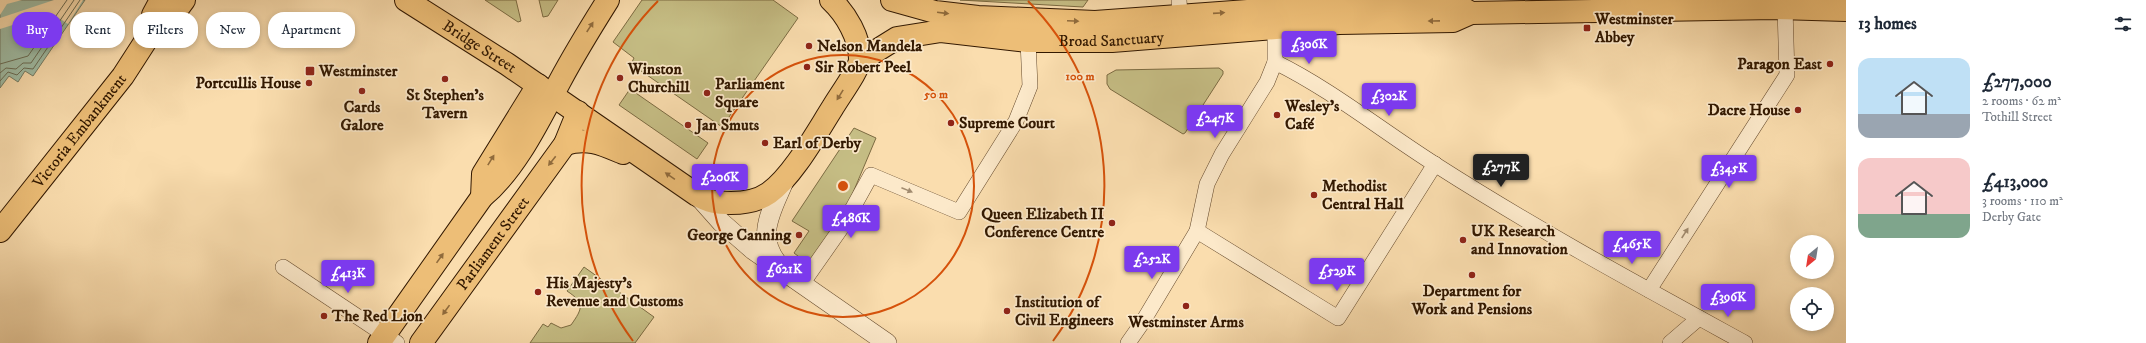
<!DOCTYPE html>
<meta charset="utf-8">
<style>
body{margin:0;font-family:"IM FELL DW Pica",serif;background:#f2f2f3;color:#1f2937;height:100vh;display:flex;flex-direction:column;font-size:15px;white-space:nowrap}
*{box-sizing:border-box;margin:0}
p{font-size:13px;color:#747a83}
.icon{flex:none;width:22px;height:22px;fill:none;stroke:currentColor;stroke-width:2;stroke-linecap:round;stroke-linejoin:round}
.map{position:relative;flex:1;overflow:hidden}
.sheet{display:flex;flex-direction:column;background:#fff;width:300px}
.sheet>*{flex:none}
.banner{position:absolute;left:12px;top:12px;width:380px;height:36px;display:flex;gap:8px}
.needle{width:26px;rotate:210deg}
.fabs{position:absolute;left:1790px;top:235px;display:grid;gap:8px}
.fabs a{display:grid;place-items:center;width:44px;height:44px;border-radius:50%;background:#fff;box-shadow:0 2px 6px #0003;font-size:20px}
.price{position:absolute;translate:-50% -34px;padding:0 9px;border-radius:4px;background:#7c3aed;color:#fff;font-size:13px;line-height:26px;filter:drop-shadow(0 1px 2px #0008)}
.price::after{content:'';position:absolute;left:50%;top:24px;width:12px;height:9px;margin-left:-6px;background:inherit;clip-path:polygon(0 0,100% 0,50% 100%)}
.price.on{background:#222;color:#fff}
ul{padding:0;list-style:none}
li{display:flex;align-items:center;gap:12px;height:100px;padding:0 12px}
li span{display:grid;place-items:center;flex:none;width:112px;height:80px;border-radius:12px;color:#555}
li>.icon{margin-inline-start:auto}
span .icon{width:48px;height:48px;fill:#fffc;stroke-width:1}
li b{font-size:17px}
h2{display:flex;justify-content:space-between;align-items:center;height:48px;padding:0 12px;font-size:17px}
.pill{padding:0 14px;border-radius:16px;background:#fff;box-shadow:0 2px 6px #0003;font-size:14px;line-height:36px}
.pill.on{background:#7c3aed;color:#fff}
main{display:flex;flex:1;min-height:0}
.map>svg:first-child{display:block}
.green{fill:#c6be85;stroke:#7c6b42}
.water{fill:#9fbda6;stroke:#737b64}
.pier{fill:#faddae}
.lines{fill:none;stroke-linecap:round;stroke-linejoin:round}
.shore{stroke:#686a53;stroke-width:1}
.minor-casing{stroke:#64492c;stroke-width:16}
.tertiary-casing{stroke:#64492c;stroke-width:20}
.primary-casing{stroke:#321800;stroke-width:24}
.minor{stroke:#fce9ca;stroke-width:15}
.tertiary{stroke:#fce9ca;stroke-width:19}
.primary{stroke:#edbe77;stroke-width:22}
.oneway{fill:#906b3c}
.oneway2{fill:#a18b6f}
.ring{fill:none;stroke:#d6520b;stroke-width:2}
.poi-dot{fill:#8f2418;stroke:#fce9ca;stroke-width:1.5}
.labels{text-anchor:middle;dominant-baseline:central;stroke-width:3.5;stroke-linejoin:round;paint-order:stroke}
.poi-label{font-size:16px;font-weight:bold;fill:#321800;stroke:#fce9ca;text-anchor:start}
.street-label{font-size:16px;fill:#321800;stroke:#fce9ca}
.centre{fill:#d6520b;stroke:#fce9ca;stroke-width:2}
.ring-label{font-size:12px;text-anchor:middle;font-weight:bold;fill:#d6520b;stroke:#fce9ca;stroke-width:3.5;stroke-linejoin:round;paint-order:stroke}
</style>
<main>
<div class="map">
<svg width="1846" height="343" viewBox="0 0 1846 343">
<rect width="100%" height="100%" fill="#faddae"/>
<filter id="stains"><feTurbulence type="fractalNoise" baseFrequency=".005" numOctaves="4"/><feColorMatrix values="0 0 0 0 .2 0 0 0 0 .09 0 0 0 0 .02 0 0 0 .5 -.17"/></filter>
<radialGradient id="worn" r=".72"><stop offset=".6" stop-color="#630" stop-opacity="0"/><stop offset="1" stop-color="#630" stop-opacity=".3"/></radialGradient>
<g class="green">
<polygon points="485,0 516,0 521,21 518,22"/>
<polygon points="539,0 558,0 548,16 543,17"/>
<polygon points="642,0 773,0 798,18 722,127 631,64 634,58 613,42"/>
<polygon points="960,0 1088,0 1083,7"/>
<polygon points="1219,68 1223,71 1223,74 1185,133 1183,134 1110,89 1107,84 1107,75 1116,70"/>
<polygon points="630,89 708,143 697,159 619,105"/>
<polygon points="854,128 876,138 849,202 811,266 794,253 809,231 792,221"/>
<path d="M584 267 654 317 635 343H530L543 324 548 327 551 323 561 328 571 325C583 308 585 303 567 291Z"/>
</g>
<polygon class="water" points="0,0 85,0 33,76 25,71 18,82 9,76 0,88"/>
<g class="pier">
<polygon points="0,0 22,0 7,4 0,15"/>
<polygon points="54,0 83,0 68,24 51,13 0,29 0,18"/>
</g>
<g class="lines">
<g class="shore">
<polyline points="0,64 28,56 67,0"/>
<polyline points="0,73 6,68 16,69 23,63 31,63 74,0"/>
<polyline points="0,81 8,72 17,75 24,68 33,69 80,0"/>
</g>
<g class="minor-casing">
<g id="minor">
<polyline points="1179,0 1180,16"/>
<path d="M1275 62C1332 90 1382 131 1436 165 1536 229 1641 286 1745 343"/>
<polyline points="1197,231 1338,318 1435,164"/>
<polyline points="283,267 397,343"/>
<polyline points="802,284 844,224 871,175 959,212 1016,121 1030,86 1028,41"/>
<polyline points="1649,290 1787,75 1785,8"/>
<polyline points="1128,343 1142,323 1197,231 1207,184 1222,154 1267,82 1275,62 1275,19"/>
<polyline points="1670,343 1699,318"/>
</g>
</g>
<g class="tertiary-casing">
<g id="tertiary">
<polyline points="697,195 721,222 753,250 887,343"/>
<path d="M780 266C753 237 773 209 785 179"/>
</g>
</g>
<g class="primary-casing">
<g id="primary">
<path id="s1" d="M406 0 507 64 697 195C709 202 717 203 731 203 744 203 759 200 769 193 793 176 817 132 833 107 838 98 860 68 860 59 860 38 846 14 831 0"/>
<polyline points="892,0 935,12 978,17 1095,22 1275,9 1326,4 1456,4 1471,13"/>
<polyline points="154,28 167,23 184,0"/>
<path id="s2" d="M860 61 897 38 941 31 1028 41H1112L1339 23 1453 21 1471 13 1775 8 1846 10"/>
<path d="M565 144C588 137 602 144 623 153"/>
<polyline points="482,197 483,174 538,85"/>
<path id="s3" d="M0 231 123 76 154 28 153 15 161 0"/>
<path d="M379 343 482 197C516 169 539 120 560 81 575 53 591 27 608 0"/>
<path id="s4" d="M421 343 565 144 578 112"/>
</g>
</g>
<use href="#minor" class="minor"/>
<use href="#tertiary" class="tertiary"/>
<use href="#primary" class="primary"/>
</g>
<defs><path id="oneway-solid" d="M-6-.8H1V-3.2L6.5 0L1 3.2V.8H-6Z"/></defs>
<g class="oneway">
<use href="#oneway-solid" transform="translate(943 13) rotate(7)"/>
<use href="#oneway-solid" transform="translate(1219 13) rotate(-4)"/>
<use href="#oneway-solid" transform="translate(1073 21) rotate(2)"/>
<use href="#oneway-solid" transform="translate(1434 21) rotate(179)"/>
<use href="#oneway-solid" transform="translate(590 27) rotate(-57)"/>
<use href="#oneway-solid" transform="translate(840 95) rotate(122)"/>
<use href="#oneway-solid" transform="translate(491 160) rotate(-58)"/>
<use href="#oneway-solid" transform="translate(552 161) rotate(128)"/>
<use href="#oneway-solid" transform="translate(670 176) rotate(-145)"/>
<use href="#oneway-solid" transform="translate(440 258) rotate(-55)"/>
<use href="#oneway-solid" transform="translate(446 310) rotate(126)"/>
</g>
<g class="oneway2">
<use href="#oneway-solid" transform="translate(907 190) rotate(22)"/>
<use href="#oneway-solid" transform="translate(1685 233) rotate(-57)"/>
</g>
<g class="ring">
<circle cx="843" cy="186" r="131"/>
<path d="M633 341A261 261 0 0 1 658 1M1028 1A261 261 0 0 1 1053 341"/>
</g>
<g class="poi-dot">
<rect x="1583" y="24" width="8" height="8" rx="2"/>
<circle cx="809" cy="46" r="4"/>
<circle cx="1830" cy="64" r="4"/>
<circle cx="807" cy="67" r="4"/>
<rect x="305" y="66" width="10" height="10" rx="2"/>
<circle cx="620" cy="78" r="4"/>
<circle cx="445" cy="79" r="4"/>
<circle cx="309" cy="83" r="4"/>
<circle cx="362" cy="91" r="4"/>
<circle cx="707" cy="93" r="4"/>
<circle cx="1798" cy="110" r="4"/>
<circle cx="1277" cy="115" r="4"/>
<circle cx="951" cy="123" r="4"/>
<circle cx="688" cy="125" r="4"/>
<circle cx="765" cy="143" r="4"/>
<circle cx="1314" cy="195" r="4"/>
<circle cx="1112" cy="223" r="4"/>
<circle cx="799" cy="235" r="4"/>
<circle cx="1463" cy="240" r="4"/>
<circle cx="1472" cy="275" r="4"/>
<circle cx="538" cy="292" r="4"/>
<circle cx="1186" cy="306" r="4"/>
<circle cx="1007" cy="311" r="4"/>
<circle cx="324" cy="316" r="4"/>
</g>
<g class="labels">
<g class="poi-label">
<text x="1595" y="19">Westminster<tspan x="1595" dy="18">Abbey</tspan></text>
<text x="817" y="46">Nelson Mandela</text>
<text x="1822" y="64" text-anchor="end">Paragon East</text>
<text x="815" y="67">Sir Robert Peel</text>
<text x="628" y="69">Winston<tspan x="628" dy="18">Churchill</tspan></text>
<text x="319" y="71">Westminster</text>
<text x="301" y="83" text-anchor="end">Portcullis House</text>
<text x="715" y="84">Parliament<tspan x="715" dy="18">Square</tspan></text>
<text x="445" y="95" text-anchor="middle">St Stephen's<tspan x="445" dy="18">Tavern</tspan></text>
<text x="1285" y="106">Wesley’s<tspan x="1285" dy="18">Café</tspan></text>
<text x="362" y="107" text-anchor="middle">Cards<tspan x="362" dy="18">Galore</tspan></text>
<text x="1790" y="110" text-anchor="end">Dacre House</text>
<text x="959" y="123">Supreme Court</text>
<text x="696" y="125">Jan Smuts</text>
<text x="773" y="143">Earl of Derby</text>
<text x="1322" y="186">Methodist<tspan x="1322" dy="18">Central Hall</tspan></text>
<text x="1104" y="214" text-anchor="end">Queen Elizabeth II<tspan x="1104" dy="18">Conference Centre</tspan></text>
<text x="1471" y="231">UK Research<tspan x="1471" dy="18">and Innovation</tspan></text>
<text x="791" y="235" text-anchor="end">George Canning</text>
<text x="546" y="283">His Majesty's<tspan x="546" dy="18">Revenue and Customs</tspan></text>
<text x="1472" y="291" text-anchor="middle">Department for<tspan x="1472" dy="18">Work and Pensions</tspan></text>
<text x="1015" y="302">Institution of<tspan x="1015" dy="18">Civil Engineers</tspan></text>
<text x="332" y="316">The Red Lion</text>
<text x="1186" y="322" text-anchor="middle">Westminster Arms</text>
</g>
<g class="street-label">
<text stroke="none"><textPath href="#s2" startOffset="259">Broad Sanctuary</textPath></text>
<text stroke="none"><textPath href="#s1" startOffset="87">Bridge Street</textPath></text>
<text stroke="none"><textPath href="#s3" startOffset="128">Victoria Embankment</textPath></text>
<text stroke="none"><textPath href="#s4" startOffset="123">Parliament Street</textPath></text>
</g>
</g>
<circle cx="843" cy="186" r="6" class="centre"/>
<g class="ring-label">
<text x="1080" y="80">100 m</text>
<text x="936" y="98">50 m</text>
</g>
<rect width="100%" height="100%" filter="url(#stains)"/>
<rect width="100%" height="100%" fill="url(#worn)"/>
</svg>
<div class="fabs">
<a><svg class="needle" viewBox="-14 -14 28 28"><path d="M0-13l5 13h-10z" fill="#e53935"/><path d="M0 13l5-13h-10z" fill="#747a83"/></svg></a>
<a><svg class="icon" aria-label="locate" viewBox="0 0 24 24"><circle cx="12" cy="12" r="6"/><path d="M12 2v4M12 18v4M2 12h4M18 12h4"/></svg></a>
</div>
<b class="price" style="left:1309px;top:65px">£306K</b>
<b class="price" style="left:1389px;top:117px">£302K</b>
<b class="price" style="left:1215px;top:139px">£247K</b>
<b class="price on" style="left:1501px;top:188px">£277K</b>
<b class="price" style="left:1729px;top:189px">£345K</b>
<b class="price" style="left:720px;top:198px">£206K</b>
<b class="price" style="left:851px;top:239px">£486K</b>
<b class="price" style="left:1632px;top:265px">£465K</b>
<b class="price" style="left:1152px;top:280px">£252K</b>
<b class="price" style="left:784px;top:290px">£621K</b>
<b class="price" style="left:1337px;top:292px">£529K</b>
<b class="price" style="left:348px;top:294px">£413K</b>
<b class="price" style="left:1728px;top:318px">£396K</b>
<div class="banner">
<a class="pill on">Buy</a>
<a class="pill">Rent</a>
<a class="pill">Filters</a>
<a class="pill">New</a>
<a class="pill">Apartment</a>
</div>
</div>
<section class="sheet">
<h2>13 homes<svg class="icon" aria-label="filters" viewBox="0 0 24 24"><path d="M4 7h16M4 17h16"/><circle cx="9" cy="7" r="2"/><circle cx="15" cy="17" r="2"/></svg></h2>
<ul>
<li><span style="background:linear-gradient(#bfe0f5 70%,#9aa5b1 0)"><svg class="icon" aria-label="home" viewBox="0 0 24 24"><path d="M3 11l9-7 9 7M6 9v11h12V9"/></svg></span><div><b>£277,000</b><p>2 rooms · 62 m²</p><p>Tothill Street</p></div></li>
<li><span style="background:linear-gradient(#f6c9c9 70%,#7fa58c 0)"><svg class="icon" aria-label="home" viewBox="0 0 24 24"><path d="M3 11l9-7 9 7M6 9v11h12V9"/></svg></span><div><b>£413,000</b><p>3 rooms · 110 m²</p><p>Derby Gate</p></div></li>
</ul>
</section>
</main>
